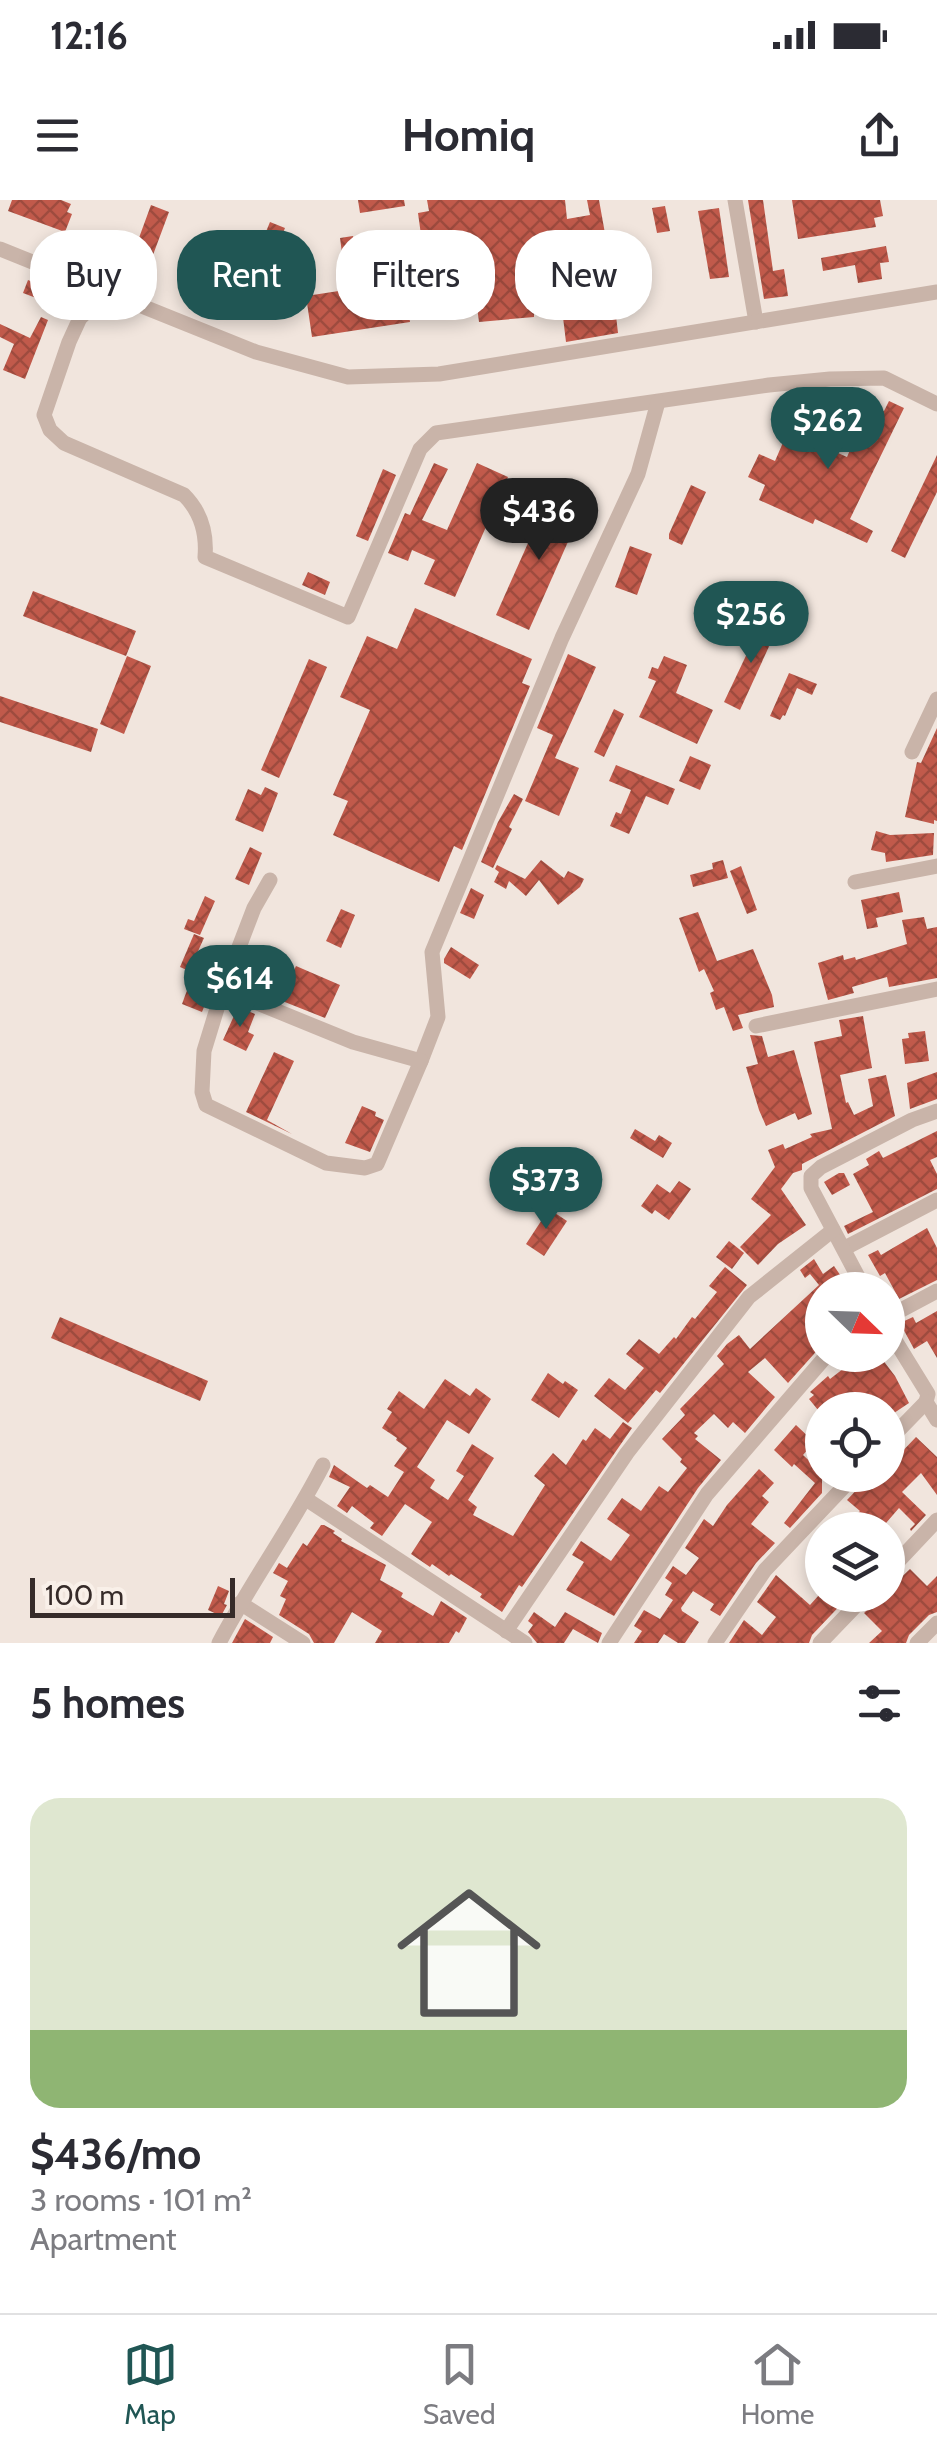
<!DOCTYPE html>
<meta charset="utf-8">
<style>
body{margin:0;font-family:Cabin,sans-serif;background:#f7f7f7;color:#2b2b33;height:100vh;display:flex;flex-direction:column;font-size:38px;white-space:nowrap}
*{box-sizing:border-box;margin:0}
p{font-size:32px;color:#7c7c81}
.icon{flex:none;width:55px;height:55px;fill:none;stroke:currentColor;stroke-width:2;stroke-linecap:round;stroke-linejoin:round}
.map{position:relative;height:1443px;overflow:hidden}
.details{display:flex;flex-direction:column;background:#fff;flex:1}
.details>*{flex:none}
.top-card{position:absolute;left:30px;top:30px;width:878px;height:90px;display:flex;gap:20px}
.needle{width:65px;rotate:113deg}
.tools{position:absolute;left:805px;top:1072px;display:grid;gap:20px}
.tools a{display:grid;place-items:center;width:100px;height:100px;border-radius:50%;background:#fff;box-shadow:0 5px 15px #0003;font-size:50px}
.scale{position:absolute;left:30px;bottom:25px;width:205px;box-sizing:border-box;padding-left:10px;border:5px solid #362b29;border-top:0;font-size:28px;line-height:35px;white-space:nowrap;color:#362b29;-webkit-text-stroke:8px #f9f0e9;paint-order:stroke}
.price{position:absolute;translate:-50% -85px;padding:0 22px;border-radius:35px;background:#205654;color:#fff;font-size:32px;line-height:65px;filter:drop-shadow(0 2px 5px #0008)}
.price::after{content:'';position:absolute;left:50%;top:60px;width:30px;height:22px;margin-left:-15px;background:inherit;clip-path:polygon(0 0,100% 0,50% 100%)}
.price.current{background:#222;color:#fff}
ul{padding:0;list-style:none}
li{display:grid;align-content:center;gap:20px;height:530px;padding:0 30px}
li+li{border-top:2px solid #e1e1e2}
li span{display:grid;place-items:center;height:310px;border-radius:30px;color:#555}
li>.icon{margin-inline-start:auto}
span .icon{width:180px;height:180px;fill:#fffc;stroke-width:1}
li b{font-size:42px}
h2{display:flex;justify-content:space-between;align-items:center;height:120px;padding:0 30px;font-size:42px}
.chip{padding:0 35px;border-radius:40px;background:#fff;box-shadow:0 5px 15px #0003;font-size:35px;line-height:90px}
.chip.current{background:#205654;color:#fff}
.status{display:flex;justify-content:space-between;align-items:center;height:70px;padding:0 50px;background:#fff;direction:ltr}
.status svg{height:28px;fill:currentColor}
header{display:flex;justify-content:space-between;align-items:center;height:130px;padding:0 30px;background:#fff;font-size:45px;font-weight:700}
.menu{display:flex;justify-content:space-around;align-items:center;height:140px;border-top:2px solid #e1e1e2;background:#fff;font-size:28px;color:#7c7c81}
.menu a{display:grid;justify-items:center;gap:5px}
.menu .current{color:#205654}
.map>svg:first-child{display:block}
.building{fill:url(#building-cross-hatch);fill-rule:evenodd}
.lines{fill:none;stroke-linecap:round;stroke-linejoin:round}
.minor{stroke:#c9b4a9;stroke-width:15}
</style>
<div class="status"><b>12:16</b><svg viewBox="0 0 49 12"><path d="M0 12V9h3v3zM5 12V6h3v6zM10 12V3h3v9zM15 12V0h3v12zM26 1h20v11H26zM47 4h2v5h-2z"/></svg></div>
<header><svg class="icon" aria-label="menu" viewBox="0 0 24 24"><path d="M4 6h16M4 12h16M4 18h16"/></svg>Homiq<svg class="icon" aria-label="share" viewBox="0 0 24 24"><path d="M12 15V3M7 8l5-5 5 5M5 13v7h14v-7"/></svg></header>
<div class="map">
<svg width="937" height="1443" viewBox="0 0 937 1443">
<defs>
<pattern id="building-cross-hatch" width="8" height="8" patternUnits="userSpaceOnUse" patternTransform="scale(2.5)"><rect width="8" height="8" fill="#c15a4b"/><path d="M0 0l8 8M0 8l8-8" fill="none" stroke="#9e4b3e"/></pattern>
</defs>
<rect width="100%" height="100%" fill="#f1e5dd"/>
<g class="building">
<polygon points="12,0 61,0 71,4 67,12 72,14 65,32 8,11"/>
<polygon points="358,0 404,0 405,6 360,13"/>
<path d="M427 0H565L567 19 590 15 587 0H599L618 106 615 107 618 133 566 142 562 109 534 114V117L479 122 474 84 448 86 449 89 433 91 430 73 452 70 446 31 421 35 418 13 429 11ZM589 58 592 79 559 84 556 63Z"/>
<polygon points="748,0 763,0 773,71 784,69 788,96 764,99"/>
<polygon points="792,0 880,0 883,16 874,18 876,27 798,39"/>
<polygon points="151,5 169,12 147,71 137,67 144,49 136,46"/>
<polygon points="665,6 670,31 657,33 652,8"/>
<polygon points="719,8 729,77 710,79 698,11"/>
<polygon points="270,22 285,28 264,79 249,73"/>
<polygon points="398,33 410,122 312,137 306,96 378,85 373,48 342,53 340,38 353,36 354,39"/>
<polygon points="886,46 889,62 880,63 882,79 858,83 855,65 823,71 821,58"/>
<polygon points="28,80 49,89 44,101 23,93"/>
<polygon points="41,117 48,120 25,179 3,170 14,144 0,137 0,124 30,138"/>
<polygon points="889,201 904,208 850,319 873,331 867,343 815,319 813,324 759,300 765,285 748,277 759,254 775,261 788,231 847,257 857,234 842,233 844,209 884,211"/>
<polygon points="937,255 937,292 905,358 891,351"/>
<polygon points="434,263 448,269 422,320 447,330 477,263 508,277 455,397 424,384 435,360 412,350 408,361 388,353 405,313 410,315"/>
<polygon points="383,269 396,275 368,341 356,336"/>
<polygon points="691,285 706,292 682,345 669,339 669,334"/>
<polygon points="549,296 582,310 529,430 496,415"/>
<polygon points="630,346 652,354 637,395 615,387"/>
<polygon points="308,372 330,382 325,395 302,385"/>
<polygon points="33,391 136,431 126,456 23,416"/>
<polygon points="415,408 532,459 522,483 530,486 462,650 454,646 439,682 333,635 348,601 333,595 370,510 340,497 367,436 397,449"/>
<polygon points="762,422 777,429 740,510 724,502"/>
<polygon points="568,454 596,467 555,558 579,568 559,616 525,601 553,535 537,528"/>
<polygon points="127,456 151,466 124,534 100,524"/>
<polygon points="664,456 687,465 676,493 713,510 697,544 639,517 656,481 648,478 652,467 658,469"/>
<polygon points="309,459 327,467 279,578 261,570"/>
<polygon points="789,473 817,484 812,495 797,488 785,516 783,515 780,520 770,516"/>
<polygon points="0,496 98,529 91,552 0,522"/>
<polygon points="614,509 624,514 604,557 594,552"/>
<polygon points="937,528 937,621 934,620 934,624 905,617 917,562 921,563"/>
<polygon points="690,556 711,565 700,590 679,581"/>
<polygon points="616,565 675,589 668,605 646,596 629,634 610,626 616,612 621,614 631,590 609,581"/>
<polygon points="265,587 278,593 263,632 235,620 248,589 261,595"/>
<polygon points="514,594 523,599 509,627 512,629 493,668 481,662 498,622"/>
<polygon points="876,631 890,635 934,633 933,655 886,662 885,653 871,650"/>
<polygon points="250,647 262,653 249,685 235,679"/>
<polygon points="541,660 564,678 568,671 584,679 580,687 558,705 539,680 526,696 509,681 506,689 494,682 499,672 495,669 497,665 525,679"/>
<polygon points="723,660 728,678 693,687 690,675 713,669 712,663"/>
<polygon points="741,666 757,710 747,714 730,671"/>
<polygon points="471,688 484,695 474,719 460,713"/>
<polygon points="899,692 903,712 876,718 878,727 867,729 861,700"/>
<polygon points="205,696 215,701 200,735 184,729 188,719 194,721"/>
<polygon points="341,709 355,715 341,748 326,741"/>
<polygon points="698,712 717,761 753,749 772,795 774,807 738,815 743,828 733,831 724,807 716,810 710,793 714,791 704,769 699,772 679,718"/>
<polygon points="924,717 927,729 937,727 937,778 889,787 887,777 852,787 854,793 828,800 818,763 843,755 844,760 855,757 856,760 907,744 902,720"/>
<polygon points="194,734 204,738 189,771 180,767"/>
<polygon points="451,747 479,765 470,779 444,763 444,759"/>
<polygon points="196,766 217,774 202,812 182,804"/>
<polygon points="296,766 340,785 325,818 237,783 240,776 283,794"/>
<polygon points="238,807 255,814 248,832 254,835 246,851 223,840"/>
<polygon points="863,816 872,868 840,875 846,903 848,902 854,915 873,906 868,879 886,875 895,916 802,964 802,970 793,973 781,989 806,1025 778,1044 758,1065 740,1047 771,1015 751,999 775,967 768,950 783,944 785,949 812,937 810,934 832,929 814,842 842,836 839,820"/>
<polygon points="925,831 929,861 905,864 902,839 909,838 908,833"/>
<polygon points="750,835 762,836 768,857 794,850 812,914 798,920 795,913 766,926 759,910 746,867 758,864"/>
<polygon points="274,852 294,861 267,920 292,934 246,912"/>
<polygon points="937,872 937,899 910,909 907,883"/>
<polygon points="362,906 376,912 375,916 384,920 370,952 345,943"/>
<polygon points="635,929 655,941 659,935 672,943 663,958 630,938"/>
<polygon points="937,931 937,957 930,960 937,974 937,989 848,1034 844,1026 873,1012 853,974 869,965 866,959 879,951 883,958"/>
<polygon points="839,973 844,973 850,985 832,995 824,982"/>
<polygon points="679,981 691,989 669,1020 655,1010 652,1014 641,1006 657,984 670,993"/>
<polygon points="549,1009 567,1021 544,1056 526,1044"/>
<polygon points="927,1028 937,1048 937,1080 899,1099 885,1073 880,1076 868,1055 878,1050 881,1055"/>
<polygon points="729,1041 744,1053 732,1069 716,1057"/>
<polygon points="814,1059 823,1074 834,1066 845,1082 833,1090 822,1089 822,1145 788,1183 765,1158 748,1172 775,1197 745,1233 733,1222 728,1228 714,1214 694,1233 698,1236 695,1239 721,1260 698,1288 614,1416 566,1390 584,1362 572,1355 581,1341 611,1361 630,1335 607,1319 622,1298 641,1311 659,1286 668,1292 687,1268 680,1262 682,1259 662,1239 685,1215 680,1209 724,1164 717,1156 727,1144 739,1135 750,1149 819,1085 810,1074 805,1078 800,1070"/>
<polygon points="725,1067 747,1085 660,1193 656,1190 628,1223 594,1196 609,1178 625,1190 644,1168 626,1154 639,1139 659,1154 674,1137 676,1139 692,1117 695,1119 717,1092 709,1086"/>
<polygon points="937,1111 937,1158 927,1141 914,1149 900,1123 913,1117 916,1123"/>
<polygon points="60,1117 208,1181 200,1201 51,1138"/>
<polygon points="861,1155 879,1155 895,1176 909,1203 888,1217 888,1210 818,1210 809,1199 814,1195 810,1192 828,1176 830,1179"/>
<polygon points="548,1173 563,1184 565,1181 578,1190 559,1218 531,1200"/>
<polygon points="445,1179 470,1196 476,1188 491,1199 469,1234 447,1220 417,1267 435,1280 430,1288 448,1300 464,1276 456,1271 472,1244 494,1258 468,1300 477,1307 473,1315 513,1336 545,1285 534,1276 553,1253 566,1265 583,1239 586,1241 595,1228 610,1239 623,1222 632,1228 522,1387 519,1385 502,1412 480,1397 482,1394 451,1374 449,1376 432,1364 430,1367 411,1354 432,1322 405,1304 382,1336 370,1328 374,1323 352,1306 347,1313 337,1306 350,1287 329,1277 334,1265 367,1288 370,1285 388,1297 404,1272 394,1266 407,1248 396,1240 397,1238 382,1228 392,1212 387,1209 399,1191 424,1209"/>
<polygon points="796,1225 814,1242 803,1255 822,1273 822,1293 790,1328 784,1323 815,1283 794,1264 792,1267 774,1250"/>
<polygon points="916,1237 937,1257 937,1295 921,1273 902,1292 926,1315 911,1331 910,1329 915,1324 899,1308 880,1330 842,1330 860,1311 847,1300 863,1283 866,1275 888,1275 888,1271 898,1260 896,1258"/>
<polygon points="759,1269 774,1283 762,1296 769,1302 751,1324 775,1343 756,1363 720,1416 710,1410 714,1404 693,1391 681,1408 682,1411 699,1422 685,1443 678,1443 664,1434 658,1443 634,1443 642,1431 634,1426 644,1410 660,1419 673,1400 665,1395 672,1383 665,1378 673,1366 686,1375 699,1358 685,1348 704,1319 713,1326 727,1305"/>
<polygon points="321,1325 324,1325 335,1331 333,1333 342,1339 341,1341 386,1365 380,1380 403,1393 401,1397 433,1416 441,1401 467,1418 459,1433 456,1431 449,1443 375,1443 382,1431 352,1412 334,1443 314,1443 309,1434 279,1415 286,1399 280,1396 288,1381 273,1373 279,1363 287,1368 303,1343 307,1346"/>
<polygon points="910,1369 927,1386 937,1376 937,1412 929,1415 909,1435 906,1443 869,1443 882,1431 864,1413 875,1402 877,1395 888,1395 888,1390"/>
<polygon points="776,1375 810,1405 819,1395 850,1395 812,1435 809,1443 729,1443 744,1420 762,1435 776,1417 757,1402"/>
<polygon points="218,1386 229,1391 224,1404 227,1405 221,1416 208,1410"/>
<polygon points="534,1412 555,1427 565,1412 602,1433 598,1443 573,1429 564,1443 537,1443 528,1432 533,1425 528,1421"/>
<polygon points="245,1419 273,1437 270,1443 232,1443"/>
</g>
<g class="lines">
<g class="minor">
<polyline points="735,0 756,122"/>
<polyline points="0,49 256,152 348,177 439,174 937,92"/>
<path d="M108 91 80 118 69 142 44 215 50 230 64 243 184 295C201 312 207 333 205 357L348 417 420 249 436 233 769 185 830 179 884 178 937 204"/>
<polyline points="912,552 937,499"/>
<polyline points="270,680 254,708 223,789 204,851 202,892 206,905 326,963 365,968 377,964 421,861 438,817 432,752 562,438 638,274 658,202"/>
<polyline points="855,682 937,666"/>
<polyline points="223,789 353,842 421,861"/>
<polyline points="756,826 937,789"/>
<polyline points="845,1048 937,1000"/>
<polyline points="865,1090 811,988 811,976 821,967 912,920 937,911"/>
<polyline points="888,1117 937,1091"/>
<polyline points="888,1129 928,1194 926,1202 937,1220"/>
<polyline points="888,1241 926,1202"/>
<polyline points="306,1299 525,1443"/>
<polyline points="888,1372 937,1320"/>
<polyline points="240,1403 303,1443"/>
<polyline points="506,1431 627,1253 749,1097 833,1030"/>
<path d="M219 1443C251 1382 292 1326 323 1265"/>
<polyline points="609,1443 707,1294 827,1155"/>
<polyline points="715,1443 765,1370 855,1275"/>
<polyline points="820,1443 866,1395"/>
<polyline points="917,1443 937,1423"/>
</g>
</g>
</svg>
<div class="tools">
<a><svg class="needle" viewBox="-14 -14 28 28"><path d="M0-13l5 13h-10z" fill="#e53935"/><path d="M0 13l5-13h-10z" fill="#7c7c81"/></svg></a>
<a><svg class="icon" aria-label="locate" viewBox="0 0 24 24"><circle cx="12" cy="12" r="6"/><path d="M12 2v4M12 18v4M2 12h4M18 12h4"/></svg></a>
<a><svg class="icon" aria-label="layers" viewBox="0 0 24 24"><path d="M12 4l9 5-9 5-9-5zM3 14l9 5 9-5"/></svg></a>
</div>
<div class="scale">100 m</div>
<b class="price" style="left:828px;top:272px">$262</b>
<b class="price current" style="left:539px;top:363px">$436</b>
<b class="price" style="left:751px;top:466px">$256</b>
<b class="price" style="left:240px;top:830px">$614</b>
<b class="price" style="left:546px;top:1032px">$373</b>
<div class="top-card">
<a class="chip">Buy</a>
<a class="chip current">Rent</a>
<a class="chip">Filters</a>
<a class="chip">New</a>
</div>
</div>
<section class="details">
<h2>5 homes<svg class="icon" aria-label="filters" viewBox="0 0 24 24"><path d="M4 7h16M4 17h16"/><circle cx="9" cy="7" r="2"/><circle cx="15" cy="17" r="2"/></svg></h2>
<ul>
<li><span style="background:linear-gradient(#dfe7d0 75%,#8fb573 0)"><svg class="icon" aria-label="home" viewBox="0 0 24 24"><path d="M3 11l9-7 9 7M6 9v11h12V9"/></svg></span><div><b>$436/mo</b><p>3 rooms · 101 m²</p><p>Apartment</p></div></li>
</ul>
</section>
<nav class="menu">
<a class="current"><svg class="icon" aria-label="map" viewBox="0 0 24 24"><path d="M3 6l6-2 6 2 6-2v14l-6 2-6-2-6 2zM9 4v14M15 6v14"/></svg>Map</a>
<a><svg class="icon" aria-label="saved" viewBox="0 0 24 24"><path d="M7 4h10v16l-5-4-5 4z"/></svg>Saved</a>
<a><svg class="icon" aria-label="home" viewBox="0 0 24 24"><path d="M3 11l9-7 9 7M6 9v11h12V9"/></svg>Home</a>
</nav>
